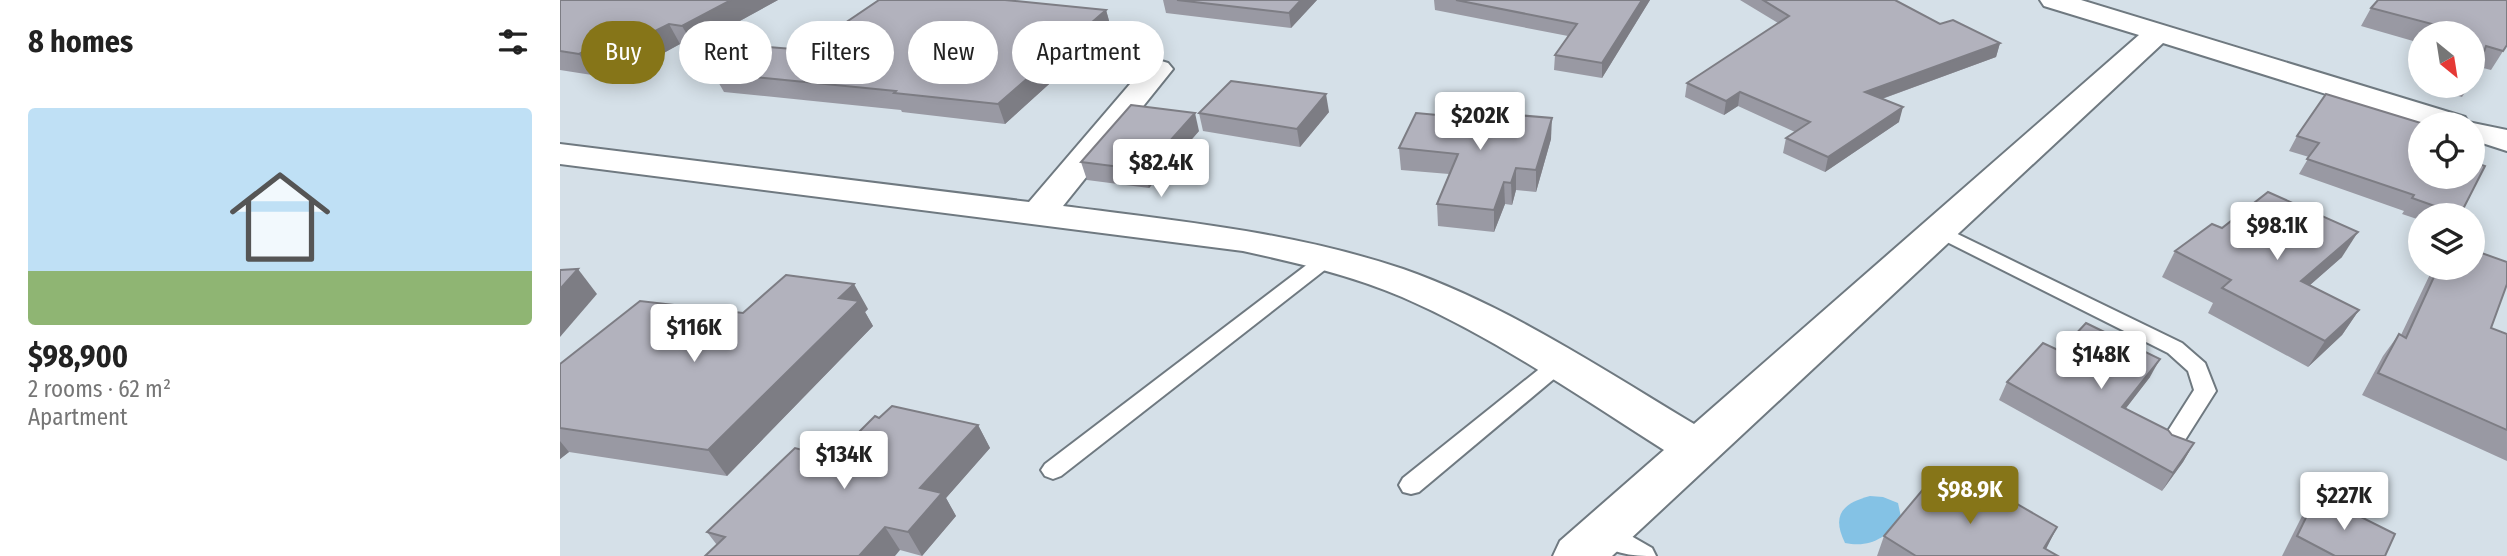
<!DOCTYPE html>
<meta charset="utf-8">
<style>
body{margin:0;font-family:"Fira Sans Condensed",sans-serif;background:#f2f2f2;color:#222;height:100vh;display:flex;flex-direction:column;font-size:26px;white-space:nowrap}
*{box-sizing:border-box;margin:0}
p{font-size:23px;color:#767676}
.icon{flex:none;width:38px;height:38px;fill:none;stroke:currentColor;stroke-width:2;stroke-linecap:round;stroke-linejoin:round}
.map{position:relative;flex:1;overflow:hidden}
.sheet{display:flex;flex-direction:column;background:#fff;width:560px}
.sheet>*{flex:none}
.hud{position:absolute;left:21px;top:21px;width:665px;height:63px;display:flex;gap:14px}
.needle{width:46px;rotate:150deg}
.fabs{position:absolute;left:1848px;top:21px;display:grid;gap:14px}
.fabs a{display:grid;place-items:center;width:77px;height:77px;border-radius:50%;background:#fff;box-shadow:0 4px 18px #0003;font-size:35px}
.price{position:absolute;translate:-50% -60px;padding:0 16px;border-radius:7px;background:#fff;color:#222;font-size:23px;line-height:46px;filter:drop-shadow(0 2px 4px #0008)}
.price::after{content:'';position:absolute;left:50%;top:42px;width:21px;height:16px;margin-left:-10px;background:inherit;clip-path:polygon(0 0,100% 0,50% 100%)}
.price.current{background:#867518;color:#fff}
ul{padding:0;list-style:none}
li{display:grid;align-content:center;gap:14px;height:371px;padding:0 28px}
li span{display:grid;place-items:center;height:217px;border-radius:7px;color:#555}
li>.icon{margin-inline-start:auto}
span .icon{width:126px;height:126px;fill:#fffc;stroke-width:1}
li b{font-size:30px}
h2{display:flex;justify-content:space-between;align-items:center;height:84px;padding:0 28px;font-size:30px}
.tag{padding:0 24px;border-radius:32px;background:#fff;box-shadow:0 4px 18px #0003;font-size:24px;line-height:63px}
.tag.current{background:#867518;color:#fff}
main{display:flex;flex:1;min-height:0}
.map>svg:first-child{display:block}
.water{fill:#84c2e5}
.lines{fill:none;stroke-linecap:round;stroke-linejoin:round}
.lane-casing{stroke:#6f7980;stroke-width:4}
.street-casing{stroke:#6f7980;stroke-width:4}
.lane{fill:#fff;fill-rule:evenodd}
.street{fill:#fff;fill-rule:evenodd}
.wall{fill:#9999a3}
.shaded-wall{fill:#7d7d84}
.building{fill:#b2b2bd;stroke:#7d7d84;stroke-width:2}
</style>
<main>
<section class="sheet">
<h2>8 homes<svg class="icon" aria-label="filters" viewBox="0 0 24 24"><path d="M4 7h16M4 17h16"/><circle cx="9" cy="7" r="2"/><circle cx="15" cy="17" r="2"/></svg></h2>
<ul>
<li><span style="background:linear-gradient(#bfe0f5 75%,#8fb573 0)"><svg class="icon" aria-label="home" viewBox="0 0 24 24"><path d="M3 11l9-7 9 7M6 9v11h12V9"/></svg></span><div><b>$98,900</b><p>2 rooms · 62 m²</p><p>Apartment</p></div></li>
</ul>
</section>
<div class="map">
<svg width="1947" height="556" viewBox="0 0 1947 556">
<rect width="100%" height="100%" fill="#d5e0e8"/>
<path class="water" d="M1310 496 1323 497 1338 503 1341 517C1327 538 1310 548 1285 543 1271 515 1283 503 1310 496Z"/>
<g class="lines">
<g class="lane-casing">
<g id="lane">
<polygon points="1379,225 1622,343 1645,363 1656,391 1618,451 1610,454 1602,451 1599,445 1634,390 1628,371 1608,353 1373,235 1370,231"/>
<polygon points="768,252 777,258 775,262 501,476 493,479 485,476 481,470 485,464 761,254"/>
<polygon points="1000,356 1007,358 1011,363 1007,368 859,492 851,494 843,492 839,485 843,478 993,358"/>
<path d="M1045 521 1092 548 1096 556C1072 556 1045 555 1033 531L1036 524Z"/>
</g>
</g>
<g class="street-casing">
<path id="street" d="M1480 0H1521L1905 117 1908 122 1947 130V151L1913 140V124H1862L1603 43 1052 556H993L1000 541 1104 450C1019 396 934 337 842 297 791 275 737 263 683 251L0 164V144L469 202 588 63 598 60 608 63 613 69 503 206C618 221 733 232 843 269 946 305 1041 368 1134 424L1579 35 1484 6Z"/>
</g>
<use href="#lane" class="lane"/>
<use href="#street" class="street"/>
</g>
<g class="wall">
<polygon points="0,0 218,0 134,46 120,44 80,66 55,63 32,75 0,70"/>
<polygon points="603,0 757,0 731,28 606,13"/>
<polygon points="874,0 1090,0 1042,78 994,70 995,55 1008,36 875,10"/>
<polygon points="1180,0 1335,0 1380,24 1440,43 1436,57 1322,99 1339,122 1265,172 1223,153 1226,138 1235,132 1178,106 1164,115 1125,97 1127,83 1218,23"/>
<polygon points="1818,0 1947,0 1947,45 1931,70 1919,67 1913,81 1913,33 1860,33 1860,43 1801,26 1811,8"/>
<polygon points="546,10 551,28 445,124 342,112 341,110 164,92 153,73 245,50"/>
<polygon points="1866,86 1909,86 1902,97 1865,87"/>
<polygon points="1766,94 1900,215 1860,215 1860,220 1842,214 1844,211 1739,174 1749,157 1729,151 1737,136"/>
<polygon points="769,112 740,147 643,131 639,113"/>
<polygon points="639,131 589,188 527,180 521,162"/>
<polygon points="991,139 976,192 956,190 952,205 945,204 934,232 878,226 877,204 889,174 841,170 839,148"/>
<polygon points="1662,228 1782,257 1750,285 1799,310 1782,335 1748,367 1648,313 1653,303 1602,277 1615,251"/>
<polygon points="1873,268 1913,268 1931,328 1947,334 1947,461 1802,395 1823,356 1839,334 1841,335"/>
<polygon points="308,309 305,312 313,326 167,476 9,452 0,459 0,364 183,313"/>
<polygon points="1500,351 1590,377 1566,408 1612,435 1634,443 1623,462 1602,491 1439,400 1447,382"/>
<polygon points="319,418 418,425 430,448 386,498 396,516 362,556 340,550 157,545 147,532 273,458"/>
<polygon points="1757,495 1825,556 1722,556 1742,516"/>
<polygon points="1405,502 1497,527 1486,549 1498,556 1317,556 1324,536"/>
</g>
<g class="shaded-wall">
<polygon points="171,0 218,0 134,46 122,26"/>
<polygon points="741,0 757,0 731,28 729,13"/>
<polygon points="1082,0 1090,0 1042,78 1042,63"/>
<polygon points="546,10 551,28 445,124 438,104"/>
<polygon points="109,24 120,44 80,66 67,45"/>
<polygon points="42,42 55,63 32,75 19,54"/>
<polygon points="1440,43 1436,57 1302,106 1305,92"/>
<polygon points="1180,92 1178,106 1164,115 1166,101"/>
<polygon points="766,94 769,112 740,147 737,129"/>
<polygon points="1343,107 1339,122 1265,172 1268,157"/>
<polygon points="635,113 639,131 589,188 584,170"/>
<polygon points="992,118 991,139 976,192 976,170"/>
<polygon points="956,168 956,190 952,205 951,183"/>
<polygon points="944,182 945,204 934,232 934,210"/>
<polygon points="1798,232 1782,257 1726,306 1741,281"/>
<polygon points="18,269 37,294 0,337 0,289"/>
<polygon points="294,284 308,309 305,312 313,326 167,476 148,450 279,298"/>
<polygon points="1799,310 1782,335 1748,367 1765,341"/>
<polygon points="1600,359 1590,377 1553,425 1562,407"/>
<polygon points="418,425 430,448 386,498 396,516 362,556 348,532 360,488"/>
<polygon points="0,441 9,452 0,459"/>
<polygon points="1634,443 1623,462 1602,491 1613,473"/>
<polygon points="325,527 340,550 335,556 299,556"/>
<polygon points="1497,527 1485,551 1484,548"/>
</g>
<g class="building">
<polygon points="0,0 171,0 122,26 109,24 67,45 42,42 19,54 0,51"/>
<polygon points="319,0 445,0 546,10 438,104 334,93 336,91 153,73 196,46 245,50"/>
<polygon points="617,0 741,0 729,13"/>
<polygon points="896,0 1082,0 1042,63 995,55 1017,24"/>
<polygon points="1203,0 1335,0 1380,24 1393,20 1440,43 1305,92 1343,107 1268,157 1226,138 1250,122 1180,92 1166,101 1127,83 1229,16"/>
<polygon points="1818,0 1947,0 1947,45 1943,51 1926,46 1915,77 1913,77 1913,33 1893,33 1895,30 1811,8"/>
<polygon points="671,81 766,94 737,129 639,113"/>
<polygon points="1766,94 1864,124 1860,124 1860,177 1913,177 1913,162 1925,166 1900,215 1852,198 1854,195 1747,159 1759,143 1737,136"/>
<polygon points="571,105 635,113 584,170 521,162"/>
<polygon points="856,113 931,120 933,113 992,118 976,170 956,168 951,183 944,182 934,210 877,204 898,154 839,148"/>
<polygon points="1708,192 1798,232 1741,281 1799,310 1765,341 1662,288 1671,280 1615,251 1652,224 1662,228"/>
<polygon points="1913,250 1947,262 1947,284 1931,328 1947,334 1947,430 1818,373 1839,334 1846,338 1878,268 1913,268"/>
<polygon points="18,269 0,289 0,270"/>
<polygon points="226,275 294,284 279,298 299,301 148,450 0,428 0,364 80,301 183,313"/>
<polygon points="1526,323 1600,359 1562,407 1608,430 1612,435 1634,443 1613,473 1447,382 1483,343 1500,351"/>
<polygon points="332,406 418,425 360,488 382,493 348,532 325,527 299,556 145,556 165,537 147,532 235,448 273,458 315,416 319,418"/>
<polygon points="1370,481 1405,502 1419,482 1497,527 1484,548 1498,556 1356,556 1324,536"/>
<polygon points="1757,495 1835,534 1825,556 1775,556 1737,536"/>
</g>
</svg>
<div class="fabs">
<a><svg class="needle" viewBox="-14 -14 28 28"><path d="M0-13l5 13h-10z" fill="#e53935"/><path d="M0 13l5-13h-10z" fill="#767676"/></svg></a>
<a><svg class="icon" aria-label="locate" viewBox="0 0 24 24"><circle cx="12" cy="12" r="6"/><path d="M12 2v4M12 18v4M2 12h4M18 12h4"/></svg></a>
<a><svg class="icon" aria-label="layers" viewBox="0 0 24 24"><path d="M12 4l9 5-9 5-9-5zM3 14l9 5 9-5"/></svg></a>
</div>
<b class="price" style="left:920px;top:152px">$202K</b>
<b class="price" style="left:601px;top:199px">$82.4K</b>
<b class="price" style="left:1717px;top:262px">$98.1K</b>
<b class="price" style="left:134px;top:364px">$116K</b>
<b class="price" style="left:1541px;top:391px">$148K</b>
<b class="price" style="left:284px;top:491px">$134K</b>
<b class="price current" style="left:1410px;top:526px">$98.9K</b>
<b class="price" style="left:1784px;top:532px">$227K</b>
<div class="hud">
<a class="tag current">Buy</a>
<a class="tag">Rent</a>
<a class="tag">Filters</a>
<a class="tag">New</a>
<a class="tag">Apartment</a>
</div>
</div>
</main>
